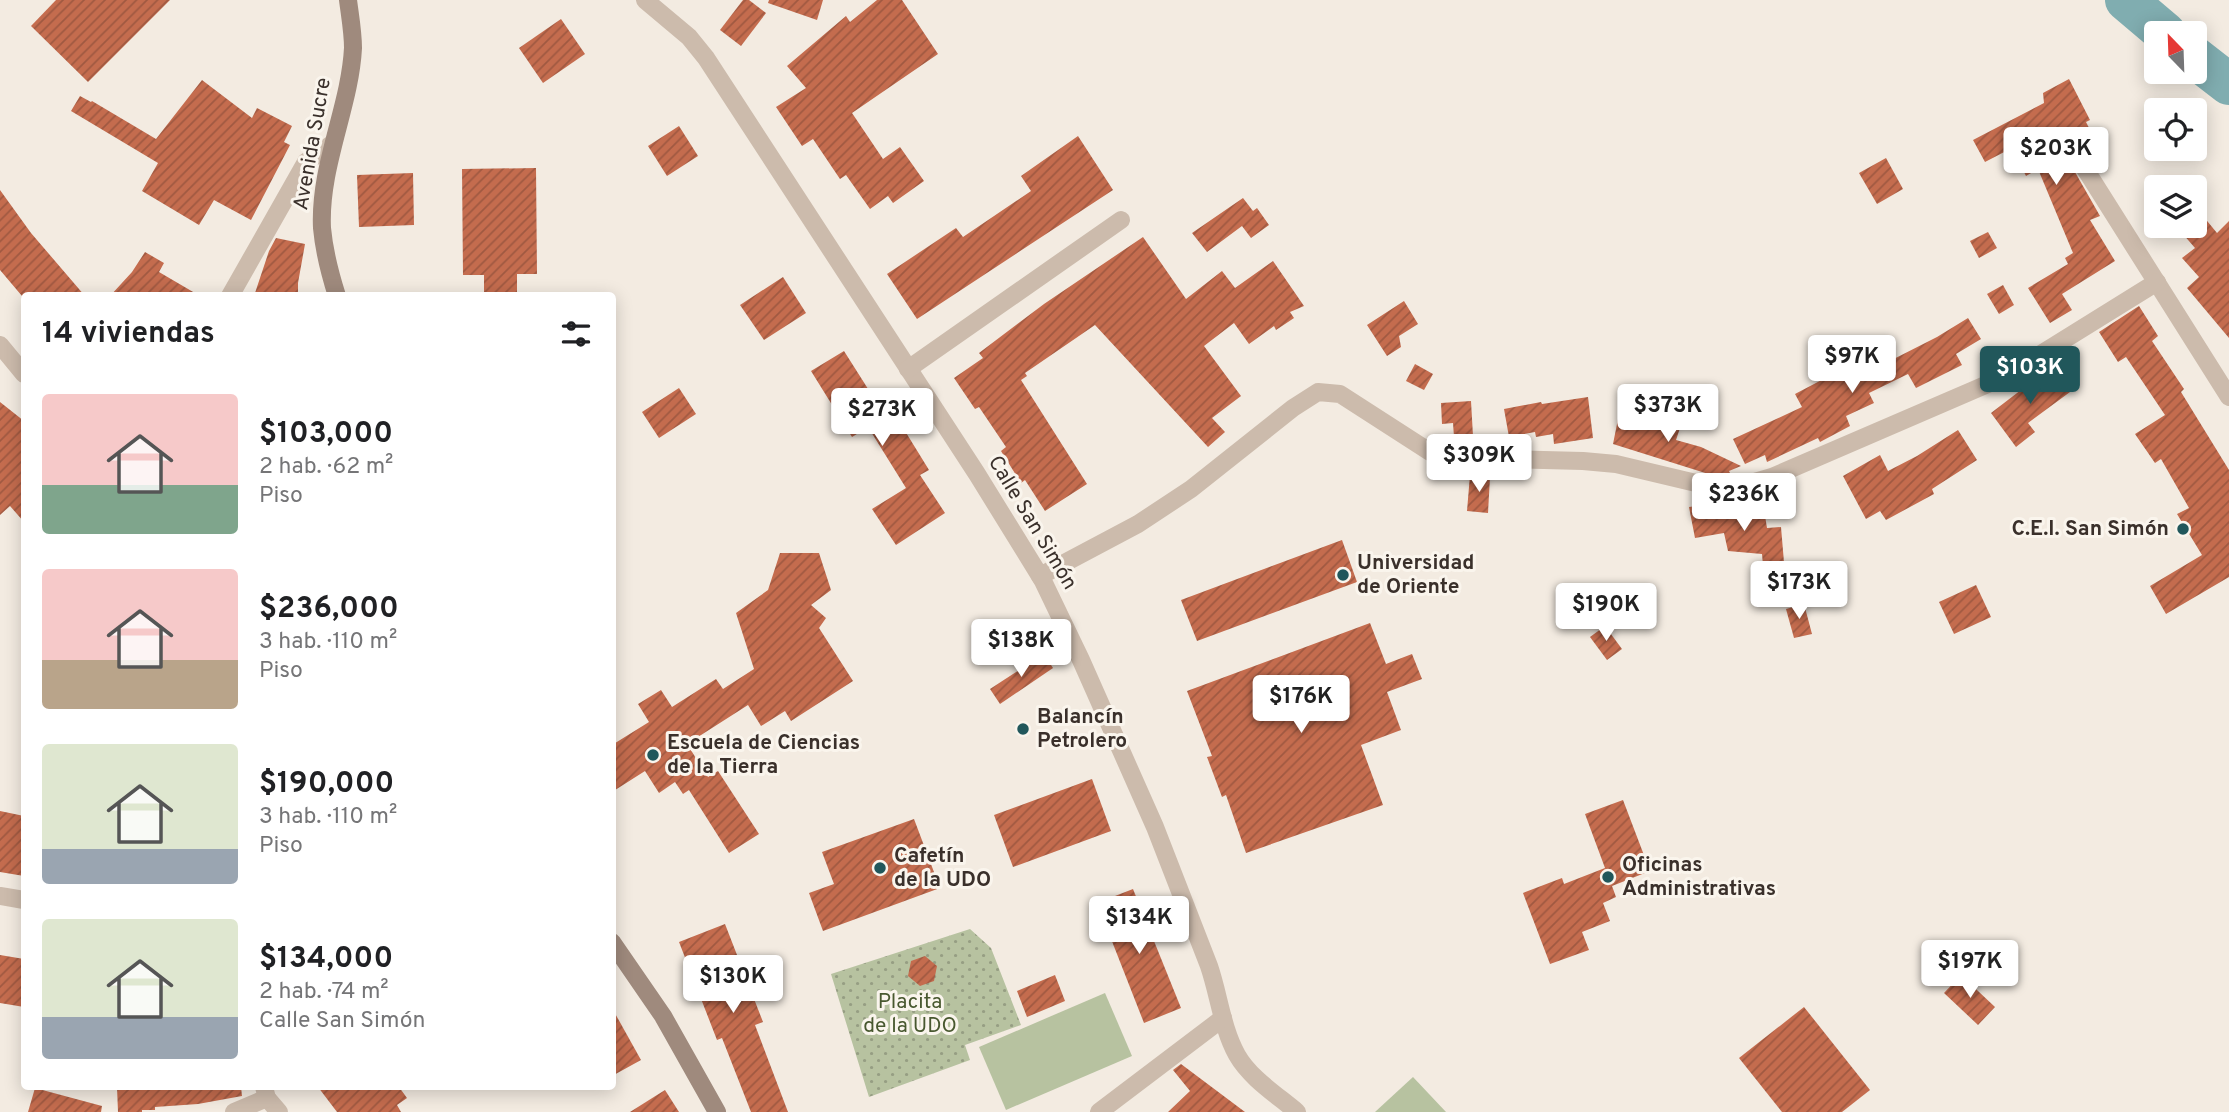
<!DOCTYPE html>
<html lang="es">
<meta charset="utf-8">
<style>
body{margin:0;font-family:Overpass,sans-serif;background:#f2f2f2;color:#202124;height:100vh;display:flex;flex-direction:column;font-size:26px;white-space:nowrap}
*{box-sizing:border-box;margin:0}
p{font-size:23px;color:#757577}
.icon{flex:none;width:38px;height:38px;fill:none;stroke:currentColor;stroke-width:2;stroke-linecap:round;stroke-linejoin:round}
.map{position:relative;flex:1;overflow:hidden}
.panel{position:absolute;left:21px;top:292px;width:595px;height:798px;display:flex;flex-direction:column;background:#fff;border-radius:7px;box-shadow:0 4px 18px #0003}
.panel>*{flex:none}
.needle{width:46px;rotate:337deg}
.controls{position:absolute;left:2144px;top:21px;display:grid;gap:14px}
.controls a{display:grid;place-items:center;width:63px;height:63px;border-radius:7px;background:#fff;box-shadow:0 4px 18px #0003;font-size:35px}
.price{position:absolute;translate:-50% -60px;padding:0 16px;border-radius:7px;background:#fff;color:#222;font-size:23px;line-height:46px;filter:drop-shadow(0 2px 4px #0008)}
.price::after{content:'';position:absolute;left:50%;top:42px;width:21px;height:16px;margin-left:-10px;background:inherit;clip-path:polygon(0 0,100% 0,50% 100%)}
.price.current{background:#21575b;color:#fff}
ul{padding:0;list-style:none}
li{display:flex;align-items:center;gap:21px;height:175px;padding:0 21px}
li span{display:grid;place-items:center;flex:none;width:196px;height:140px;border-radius:7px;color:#555}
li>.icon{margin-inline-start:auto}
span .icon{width:84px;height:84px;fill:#fffc;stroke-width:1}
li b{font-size:30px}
h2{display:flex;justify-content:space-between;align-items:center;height:84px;padding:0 21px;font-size:30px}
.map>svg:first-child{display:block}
.grass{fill:#b7c2a0}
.park{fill:url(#park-dots)}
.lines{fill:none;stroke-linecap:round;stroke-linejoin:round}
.river{stroke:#80adb0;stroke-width:42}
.building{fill:url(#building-hatch)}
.street{stroke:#ccbbac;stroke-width:18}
.secondary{stroke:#9f8a7d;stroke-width:18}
.poi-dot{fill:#21575b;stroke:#faf5ed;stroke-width:2.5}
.labels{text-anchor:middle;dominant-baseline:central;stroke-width:6;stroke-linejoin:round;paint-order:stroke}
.street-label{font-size:21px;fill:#3a302b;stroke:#faf5ed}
.poi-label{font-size:21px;font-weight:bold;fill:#3a302b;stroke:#faf5ed;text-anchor:start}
.park-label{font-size:21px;fill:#48582f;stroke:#faf5ed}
</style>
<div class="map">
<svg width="2229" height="1112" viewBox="0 0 2229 1112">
<defs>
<pattern id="park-dots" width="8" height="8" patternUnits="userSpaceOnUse" patternTransform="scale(1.75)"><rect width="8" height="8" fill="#b7c2a0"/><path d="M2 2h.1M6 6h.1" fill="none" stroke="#969e83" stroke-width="1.8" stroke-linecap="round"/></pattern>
<pattern id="building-hatch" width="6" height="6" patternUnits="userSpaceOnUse" patternTransform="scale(1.75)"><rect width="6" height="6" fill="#c46c4e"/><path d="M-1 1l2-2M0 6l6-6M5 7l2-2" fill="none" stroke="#a05941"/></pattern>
</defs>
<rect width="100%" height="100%" fill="#f3ebe1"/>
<g class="grass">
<polygon points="1105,993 1132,1056 1006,1110 979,1047"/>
<polygon points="1413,1077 1446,1112 1375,1112"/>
</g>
<polygon class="park" points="970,929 991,948 1021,1025 965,1045 970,1060 869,1097 831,974"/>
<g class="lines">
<g class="river">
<polyline points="2126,0 2165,33"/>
<polyline points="2194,57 2229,84"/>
</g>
</g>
<g class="building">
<polygon points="56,0 170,0 88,82 31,26"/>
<polygon points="743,0 749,0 766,13 741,46 720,30"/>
<polygon points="769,0 823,0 817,20 768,3"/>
<polygon points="877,0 902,0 938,54 852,113 883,159 900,147 924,181 893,203 888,196 870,209 846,175 840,179 813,139 802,146 776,107 806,88 787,66 846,16 850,22"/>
<polygon points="561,19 585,54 543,83 519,48"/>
<polygon points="2069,79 2090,120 2086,122 2090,130 2068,142 2074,157 2071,165 2100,216 2090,220 2115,261 2062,294 2072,310 2050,323 2028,288 2068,264 2065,258 2073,253 2038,169 2026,176 2012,148 1985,162 1973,140 2044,103 2043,93"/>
<polygon points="202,80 252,118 257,108 292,126 284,142 290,145 251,220 214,200 199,225 142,191 158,163 71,111 80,96 91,102 92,101 156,139"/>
<polygon points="679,126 698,156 667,176 648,146"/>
<polygon points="1078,136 1113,190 917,319 887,274 956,228 963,237 1031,191 1021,176"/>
<polygon points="1886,158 1903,189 1877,204 1859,173"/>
<polygon points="536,168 537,274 517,274 517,296 484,296 484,275 463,275 462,169"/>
<polygon points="413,173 414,225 359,227 357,175"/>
<polygon points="0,190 31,233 85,296 22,296 0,270"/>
<polygon points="1243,198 1253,211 1257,208 1269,225 1251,238 1242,226 1207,252 1192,233"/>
<polygon points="2194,205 2217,233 2229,221 2229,338 2187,288 2199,277 2182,258 2195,248 2176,226 2194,226"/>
<polygon points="1988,232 1997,248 1979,258 1970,241"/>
<polygon points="1143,237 1186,299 1222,271 1235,288 1273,261 1304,306 1290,312 1294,318 1276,330 1274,326 1249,344 1234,323 1204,346 1241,396 1212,418 1225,432 1208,447 1095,325 1025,373 1027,376 1021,380 1087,484 1045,511 1025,480 1021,483 1001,451 1006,447 979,407 975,409 954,378 983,358 979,353 1044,304"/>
<polygon points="276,238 305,244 298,283 298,296 254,296 269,251"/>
<polygon points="145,252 164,263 159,272 200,296 110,296 132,272"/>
<polygon points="783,277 806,313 764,340 740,305"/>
<polygon points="2003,285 2014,305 1999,314 1987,294"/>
<polygon points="1404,301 1418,324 1399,336 1401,347 1387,356 1367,325"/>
<polygon points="2139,306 2158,336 2152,341 2184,389 2181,392 2229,470 2229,577 2166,614 2150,586 2202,555 2177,514 2189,508 2161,459 2155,463 2135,434 2165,415 2126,357 2118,362 2099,332"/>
<polygon points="1968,318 1981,339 1956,354 1962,365 1916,388 1908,374 1869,393 1874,403 1846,416 1850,426 1820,442 1818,438 1767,462 1765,455 1745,464 1733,439 1802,407 1795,394 1854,363 1858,372 1870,366 1872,370 1937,337"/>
<polygon points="844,351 889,422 897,418 929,470 920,475 945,513 896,545 872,509 906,488 868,427 852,437 811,371"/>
<polygon points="1415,364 1433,374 1424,390 1406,381"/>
<polygon points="2051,367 2070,392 2028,423 2035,432 2016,447 1991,413"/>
<polygon points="679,388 696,414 659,438 642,412"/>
<polygon points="1588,397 1593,438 1554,444 1553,434 1536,437 1535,432 1509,437 1504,409 1541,402 1542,404"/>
<polygon points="1471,401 1473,436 1454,437 1453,423 1442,424 1441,403"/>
<polygon points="0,402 24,421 24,522 10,506 0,515"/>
<polygon points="1647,409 1682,422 1676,440 1701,447 1741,466 1729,471 1731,475 1718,477 1613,444 1619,414 1643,420"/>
<polygon points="1958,430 1977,460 1932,489 1934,494 1886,520 1880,511 1866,519 1843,476 1880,455 1888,471 1917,456"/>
<polygon points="1470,475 1490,477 1488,513 1467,511"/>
<polygon points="1762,497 1767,528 1781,527 1786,586 1765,588 1762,554 1728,551 1724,533 1695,538 1689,507"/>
<polygon points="1342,540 1357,582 1197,641 1181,600"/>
<polygon points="780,553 819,553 831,590 811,605 826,618 819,628 853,681 791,721 785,711 761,726 748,705 687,744 708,777 718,771 759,834 729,853 689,790 683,794 675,782 659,793 645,771 612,792 612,745 649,722 638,704 661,690 672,707 716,679 723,689 754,669 736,613 768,590"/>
<polygon points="1976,585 1991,617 1954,634 1939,602"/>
<polygon points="1804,604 1812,634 1794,638 1786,609"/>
<polygon points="1370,623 1386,664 1412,654 1422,679 1387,692 1401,730 1361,745 1383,805 1246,853 1226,795 1222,797 1207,757 1212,756 1187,691"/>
<polygon points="1605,626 1622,649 1607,660 1590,637"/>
<polygon points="1044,654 1053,668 1000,704 990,689"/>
<polygon points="1092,779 1111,831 1013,867 994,815"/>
<polygon points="1623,800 1650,871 1612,886 1616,897 1603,903 1610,921 1582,932 1589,950 1550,964 1523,893 1562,878 1564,884 1605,868 1585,814"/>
<polygon points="0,811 24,816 24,876 0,872"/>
<polygon points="914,819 940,888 823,931 809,893 834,884 822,852"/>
<polygon points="1133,889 1181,1008 1144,1023 1097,903"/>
<polygon points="725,924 763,1022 755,1025 788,1112 751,1112 722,1038 717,1040 679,942"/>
<polygon points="0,955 24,959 24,1007 0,1003"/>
<polygon points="925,956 937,966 934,981 920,986 908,976 911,961"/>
<polygon points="1055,975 1065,1001 1027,1017 1017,991"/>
<polygon points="1961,975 1995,1007 1978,1025 1944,993"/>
<polygon points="1804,1007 1870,1090 1842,1112 1782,1112 1739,1058"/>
<polygon points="612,1008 641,1060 612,1076"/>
<polygon points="1181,1064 1245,1112 1168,1112 1190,1091 1173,1070"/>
<polygon points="117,1087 241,1087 242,1096 198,1104 155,1107 155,1110 142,1110 142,1112 118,1112"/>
<polygon points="318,1087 399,1087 407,1098 397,1105 401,1112 337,1112"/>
<polygon points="35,1088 102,1106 101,1112 28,1112"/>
<polygon points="665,1090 679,1112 630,1112"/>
</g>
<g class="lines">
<g class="street">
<path d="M645 0 689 37 706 58 977 474 1043 581 1081 660 1155 827 1209 966C1219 995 1222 1028 1237 1055 1250 1078 1277 1095 1297 1112"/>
<polyline points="2082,164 2229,397"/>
<polyline points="230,296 306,162 332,144"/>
<polyline points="0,345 24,374"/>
<polyline points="908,369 1121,220"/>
<polyline points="1040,576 1138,524 1191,489 1293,408 1318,392 1340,394 1430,452 1462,458 1583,461 1616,464 1717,488 1741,486 1772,477 2004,377 2157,282"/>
<polyline points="0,896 24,900"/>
<polyline points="264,1087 267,1098 279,1112"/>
<polyline points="234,1112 267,1098"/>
<polyline points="1099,1112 1223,1018"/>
</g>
<g class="secondary">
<path d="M337 296C330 274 324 250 322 228 319 166 350 107 353 48 353 32 350 16 348 0"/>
<polyline points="612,942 663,1016 717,1112"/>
</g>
</g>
<g class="poi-dot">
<circle cx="2183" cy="529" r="7"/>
<circle cx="1343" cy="575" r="7"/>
<circle cx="1023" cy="729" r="7"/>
<circle cx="653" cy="755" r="7"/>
<circle cx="880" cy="868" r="7"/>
<circle cx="1608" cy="877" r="7"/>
</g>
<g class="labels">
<g class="street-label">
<text transform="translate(313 144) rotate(-80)">Avenida Sucre</text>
<text transform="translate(1032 523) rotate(59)">Calle San Simón</text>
</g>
<g class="poi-label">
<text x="2169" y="529" text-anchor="end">C.E.I. San Simón</text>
<text x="1357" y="563">Universidad<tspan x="1357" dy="24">de Oriente</tspan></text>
<text x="1037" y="717">Balancín<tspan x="1037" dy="24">Petrolero</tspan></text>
<text x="667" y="743">Escuela de Ciencias<tspan x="667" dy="24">de la Tierra</tspan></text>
<text x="894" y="856">Cafetín<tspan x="894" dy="24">de la UDO</tspan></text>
<text x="1622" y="865">Oficinas<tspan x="1622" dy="24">Administrativas</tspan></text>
</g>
<g class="park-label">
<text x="910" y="1002">Placita<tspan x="910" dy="24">de la UDO</tspan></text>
</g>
</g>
</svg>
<div class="controls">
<a><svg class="needle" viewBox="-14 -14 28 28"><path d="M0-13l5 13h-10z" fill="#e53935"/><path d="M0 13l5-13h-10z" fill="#757577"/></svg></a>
<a><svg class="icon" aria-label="locate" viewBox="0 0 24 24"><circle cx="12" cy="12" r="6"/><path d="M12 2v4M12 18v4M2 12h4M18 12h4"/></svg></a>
<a><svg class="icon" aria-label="layers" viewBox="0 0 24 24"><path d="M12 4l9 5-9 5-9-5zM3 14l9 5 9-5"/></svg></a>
</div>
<b class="price" style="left:2056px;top:187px">$203K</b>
<b class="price" style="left:1852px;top:395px">$97K</b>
<b class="price current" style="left:2030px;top:406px">$103K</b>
<b class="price" style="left:1668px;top:444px">$373K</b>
<b class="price" style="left:882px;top:448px">$273K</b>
<b class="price" style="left:1479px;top:494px">$309K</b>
<b class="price" style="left:1744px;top:533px">$236K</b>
<b class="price" style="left:1799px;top:621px">$173K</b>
<b class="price" style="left:1606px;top:643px">$190K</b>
<b class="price" style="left:1021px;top:679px">$138K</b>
<b class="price" style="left:1301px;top:735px">$176K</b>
<b class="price" style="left:1139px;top:956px">$134K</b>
<b class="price" style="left:1970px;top:1000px">$197K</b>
<b class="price" style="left:733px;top:1015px">$130K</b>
<section class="panel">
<h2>14 viviendas<svg class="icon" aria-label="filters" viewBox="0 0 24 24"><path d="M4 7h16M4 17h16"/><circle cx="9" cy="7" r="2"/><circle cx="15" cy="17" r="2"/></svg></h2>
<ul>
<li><span style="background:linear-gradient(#f6c9c9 65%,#7fa58c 0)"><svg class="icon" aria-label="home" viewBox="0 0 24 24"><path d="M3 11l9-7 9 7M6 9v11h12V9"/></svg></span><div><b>$103,000</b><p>2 hab. · 62 m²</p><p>Piso</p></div></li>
<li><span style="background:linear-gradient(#f6c9c9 65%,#b9a48a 0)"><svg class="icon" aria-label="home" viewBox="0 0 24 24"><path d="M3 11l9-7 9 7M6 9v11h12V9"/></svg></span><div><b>$236,000</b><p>3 hab. · 110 m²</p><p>Piso</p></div></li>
<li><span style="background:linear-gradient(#dfe7d0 75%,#9aa5b1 0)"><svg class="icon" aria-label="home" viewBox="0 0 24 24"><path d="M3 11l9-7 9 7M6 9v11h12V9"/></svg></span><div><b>$190,000</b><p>3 hab. · 110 m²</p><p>Piso</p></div></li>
<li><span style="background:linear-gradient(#dfe7d0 70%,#9aa5b1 0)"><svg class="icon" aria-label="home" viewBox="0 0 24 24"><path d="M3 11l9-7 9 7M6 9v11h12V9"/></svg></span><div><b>$134,000</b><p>2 hab. · 74 m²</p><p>Calle San Simón</p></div></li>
</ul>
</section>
</div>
